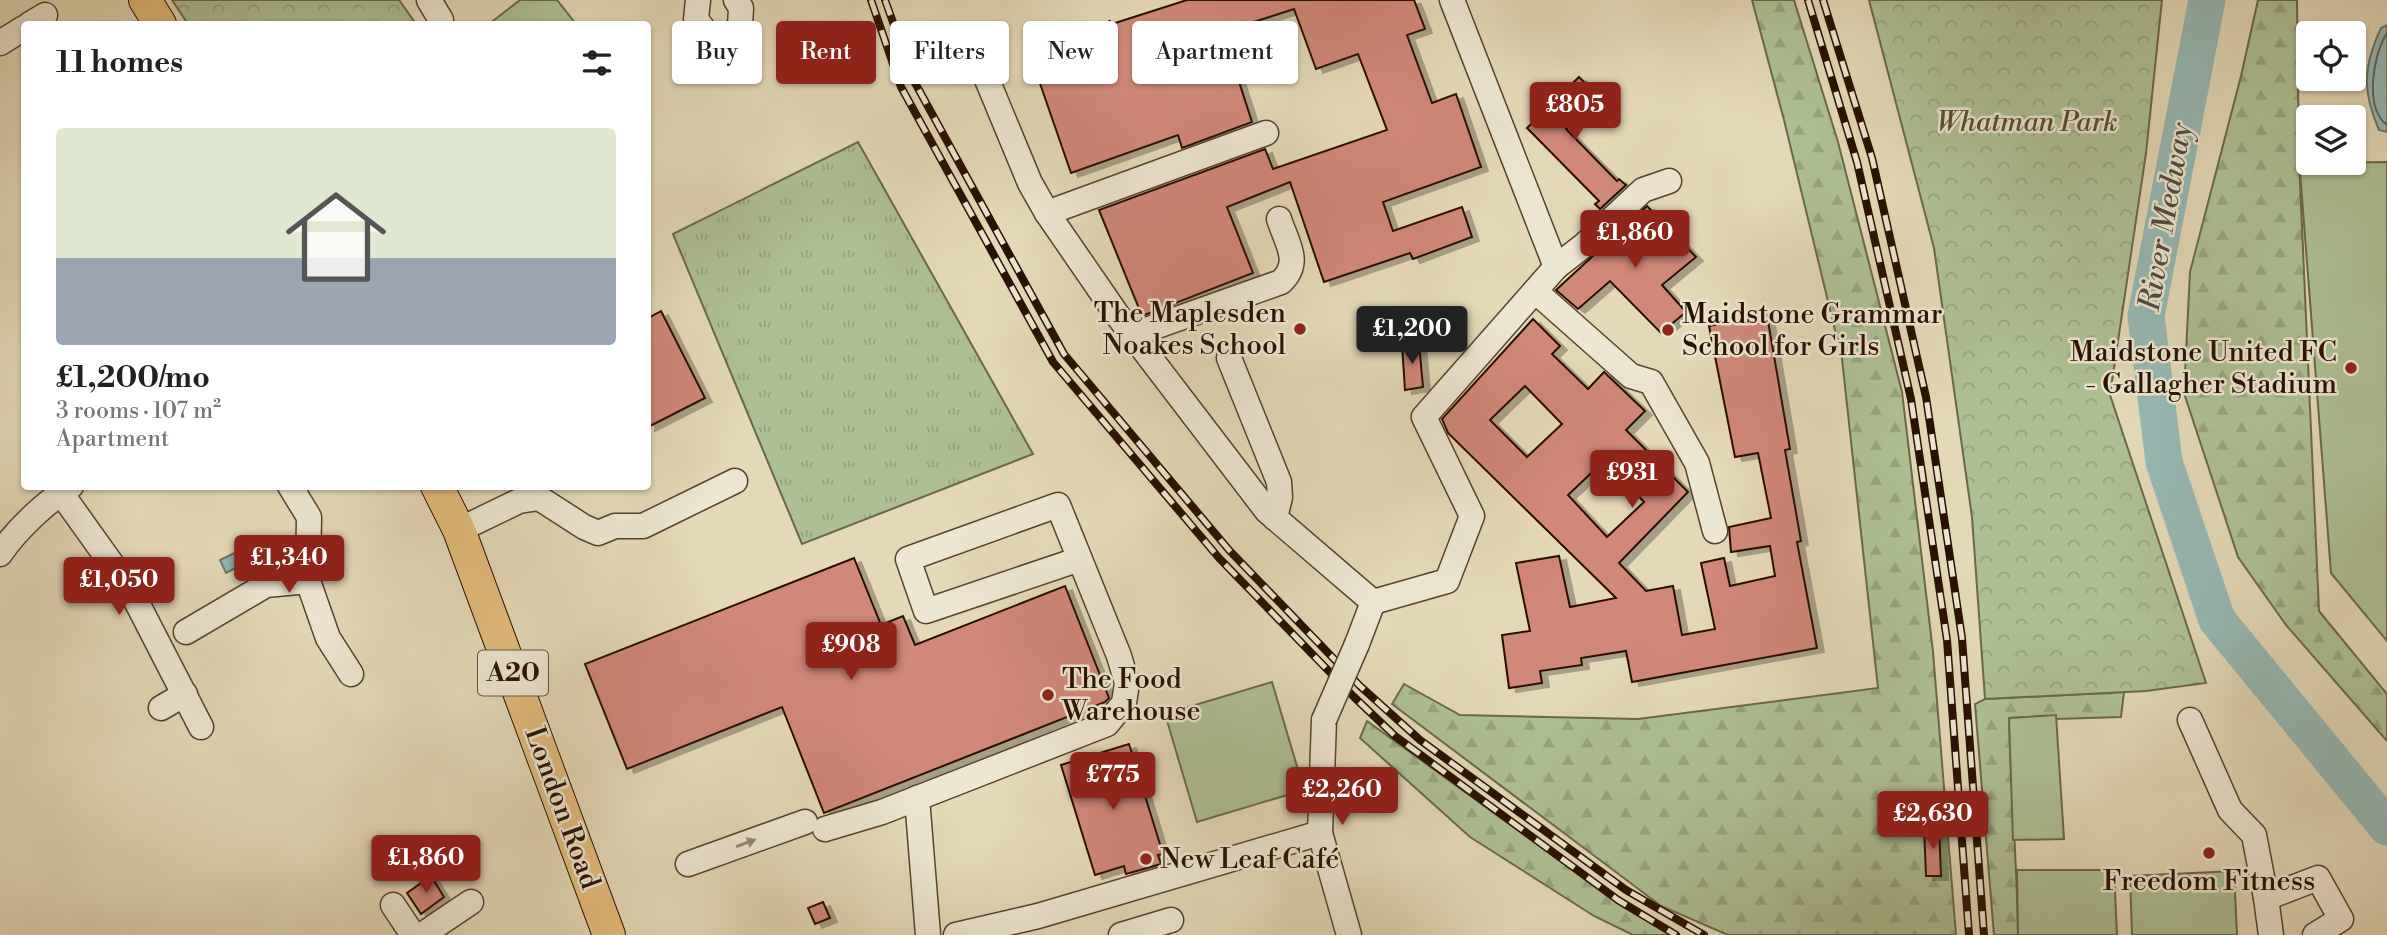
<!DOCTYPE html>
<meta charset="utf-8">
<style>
body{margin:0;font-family:"Libre Bodoni",serif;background:#f6f6f6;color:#202124;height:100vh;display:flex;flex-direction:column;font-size:26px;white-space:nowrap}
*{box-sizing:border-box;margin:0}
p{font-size:23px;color:#757577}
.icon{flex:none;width:38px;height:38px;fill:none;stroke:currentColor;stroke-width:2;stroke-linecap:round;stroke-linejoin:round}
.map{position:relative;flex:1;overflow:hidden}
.panel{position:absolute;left:21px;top:21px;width:630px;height:469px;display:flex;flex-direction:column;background:#fff;border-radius:7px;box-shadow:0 2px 5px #0004}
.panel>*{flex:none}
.banner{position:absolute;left:672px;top:21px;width:665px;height:63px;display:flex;gap:14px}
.controls{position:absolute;left:2296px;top:21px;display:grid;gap:14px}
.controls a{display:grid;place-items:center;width:70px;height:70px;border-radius:7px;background:#fff;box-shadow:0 2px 5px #0004;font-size:35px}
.price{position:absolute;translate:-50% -60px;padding:0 16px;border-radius:7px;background:#8f2418;color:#fff;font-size:23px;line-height:46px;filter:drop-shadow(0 2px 4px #0008)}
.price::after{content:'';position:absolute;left:50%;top:42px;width:21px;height:16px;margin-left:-10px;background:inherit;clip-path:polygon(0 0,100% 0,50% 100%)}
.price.selected{background:#222;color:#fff}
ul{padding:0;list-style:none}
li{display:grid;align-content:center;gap:14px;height:371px;padding:0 35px}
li+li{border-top:2px solid #e0e0e0}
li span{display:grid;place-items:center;height:217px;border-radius:7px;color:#555}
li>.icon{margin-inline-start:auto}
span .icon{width:126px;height:126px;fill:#fffc;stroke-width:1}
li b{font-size:30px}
h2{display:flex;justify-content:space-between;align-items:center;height:84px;padding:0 35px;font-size:30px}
.pill{padding:0 24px;border-radius:7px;background:#fff;box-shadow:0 2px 5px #0004;font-size:24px;line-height:63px}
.pill.selected{background:#8f2418;color:#fff}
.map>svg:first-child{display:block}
.grass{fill:url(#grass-tufts);stroke:#6b684a;stroke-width:2}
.forest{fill:url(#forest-firs);stroke:#6b684a;stroke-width:2}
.park{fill:url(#park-crowns);stroke:#6b684a;stroke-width:2}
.pitch{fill:#aec093;stroke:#6b684a;stroke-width:2}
.water{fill:#96b9b4;stroke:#6a756c;stroke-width:2}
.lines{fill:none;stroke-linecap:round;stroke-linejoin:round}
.shore{stroke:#5f645a;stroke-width:2}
.river{stroke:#96b9b4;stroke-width:37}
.building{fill:#d08878;stroke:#281000;stroke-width:2;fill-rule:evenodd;filter:url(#shadow)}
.minor-casing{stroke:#57422e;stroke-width:27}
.major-casing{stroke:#281000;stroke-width:34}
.minor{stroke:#ede6d0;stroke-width:24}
.major{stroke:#e2bc7b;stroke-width:32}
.rail-casing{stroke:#281000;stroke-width:8}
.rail{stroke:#ede6d0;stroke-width:5;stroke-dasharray:16;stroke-linecap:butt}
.minor-bridge-casing{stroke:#57422e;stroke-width:27;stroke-linecap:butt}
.minor-bridge{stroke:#ede6d0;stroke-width:24}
.oneway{fill:#948672}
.poi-dot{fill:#8f2418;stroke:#ede6d0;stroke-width:2.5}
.labels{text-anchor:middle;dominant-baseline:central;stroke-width:5;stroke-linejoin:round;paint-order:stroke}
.shield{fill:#ede6d0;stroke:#63503e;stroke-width:2}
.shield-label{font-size:26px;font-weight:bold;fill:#281000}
.park-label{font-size:28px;font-style:italic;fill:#574e33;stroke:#ede6d0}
.poi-label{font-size:28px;fill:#281000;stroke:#ede6d0;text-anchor:start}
.street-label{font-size:28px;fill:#281000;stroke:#ede6d0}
.water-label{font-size:30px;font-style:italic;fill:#4e4b3f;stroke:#ede6d0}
</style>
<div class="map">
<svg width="2387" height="935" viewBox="0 0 2387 935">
<defs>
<pattern id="grass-tufts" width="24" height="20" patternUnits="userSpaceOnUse" patternTransform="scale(1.75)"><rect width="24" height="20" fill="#aec093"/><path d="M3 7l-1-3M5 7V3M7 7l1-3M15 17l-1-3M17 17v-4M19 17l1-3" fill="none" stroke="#96a47d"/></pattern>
<pattern id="forest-firs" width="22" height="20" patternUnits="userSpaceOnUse" patternTransform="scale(1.75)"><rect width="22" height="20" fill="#aec093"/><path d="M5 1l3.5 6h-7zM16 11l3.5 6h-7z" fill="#96a47d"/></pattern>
<pattern id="park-crowns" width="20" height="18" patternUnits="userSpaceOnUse" patternTransform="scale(1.75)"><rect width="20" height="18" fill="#aec093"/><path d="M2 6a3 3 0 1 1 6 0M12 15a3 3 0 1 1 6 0" fill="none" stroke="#96a47d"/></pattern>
<filter id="shadow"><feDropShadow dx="7" dy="4" stdDeviation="0" flood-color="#0004"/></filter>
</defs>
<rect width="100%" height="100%" fill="#e4d9b6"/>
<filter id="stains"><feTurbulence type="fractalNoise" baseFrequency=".00286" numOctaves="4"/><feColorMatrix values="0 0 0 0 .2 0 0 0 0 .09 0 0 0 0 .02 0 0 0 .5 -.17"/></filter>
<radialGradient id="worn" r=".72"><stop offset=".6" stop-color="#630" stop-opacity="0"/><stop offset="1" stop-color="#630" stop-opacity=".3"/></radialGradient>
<polygon class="grass" points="858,142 1033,454 802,544 673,234"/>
<g class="forest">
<polygon points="1752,0 1794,0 1838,142 1902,392 1933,652 1956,935 1728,935 1661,906 1392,704 1404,684 1460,715 1638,719 1878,688 1842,359 1784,120"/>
<polygon points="2258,0 2297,0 2299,159 2319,611 2387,694 2387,741 2286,625 2238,557 2184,393 2190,272 2241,76"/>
<path d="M2124 692 2121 717 2056 719V716L2009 718C2011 791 2017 863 2018 935H1994L1975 704 1985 699Z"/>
<polygon points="1367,721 1625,908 1673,935 1633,935 1594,916 1470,837 1360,738"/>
</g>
<g class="park">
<polygon points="172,0 399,0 416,24 188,24"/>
<polygon points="1869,0 2162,0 2146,153 2110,395 2206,683 2146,691 1985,699 1972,517 1934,248"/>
</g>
<g class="pitch">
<polygon points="520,0 557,0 576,24 489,24"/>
<polygon points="2299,159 2308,159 2308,163 2387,162 2387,641 2331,573"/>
<polygon points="1272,682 1304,790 1197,822 1165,714"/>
<polygon points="2056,715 2064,839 2013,840 2009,718"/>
<polygon points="2017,870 2114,870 2117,935 2018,935"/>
<polygon points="2234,871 2237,935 2132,935 2130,876"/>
</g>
<g class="water">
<path d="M2387 25V132L2379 130C2362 91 2363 67 2381 28Z"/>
<polygon points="243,549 249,561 226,573 220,560"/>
</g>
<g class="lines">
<path class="shore" d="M2387 33C2373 54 2364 108 2387 125"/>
<polyline class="river" points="2207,0 2146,316 2164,462 2217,620 2387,827"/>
</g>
<g class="building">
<polygon points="1187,0 1414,0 1425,29 1407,35 1432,103 1456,94 1481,167 1383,202 1393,231 1462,207 1472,237 1413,259 1410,253 1324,282 1290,182 1227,207 1253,273 1142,316 1099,210 1265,149 1273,169 1387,130 1358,54 1316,69 1294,9 1223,32 1252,122 1182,148 1178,135 1071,173 1035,69 1040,67 1034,48 1110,21 1112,24"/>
<polygon points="1579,77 1599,97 1566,129 1617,181 1619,179 1626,185 1600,209 1595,204 1599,201 1527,128"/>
<polygon points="1647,206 1696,257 1662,285 1686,312 1661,333 1610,281 1578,309 1556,290"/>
<polygon points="661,311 705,398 648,427 648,318"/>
<path d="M1767 315 1790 449 1785 450 1801 541 1797 542 1817 648 1632 682 1626 651 1581 658 1582 665 1540 671 1542 683 1509 688 1502 635 1530 631 1516 563 1559 556 1570 607 1616 598 1448 433 1442 419 1533 319 1560 346 1552 354 1588 389 1604 372 1645 411 1626 430 1688 492 1619 563 1646 591 1673 586 1682 635 1715 629 1701 563 1724 558 1730 586 1775 576 1770 546 1731 552 1729 527 1771 518 1758 453 1735 457 1709 326ZM1525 386 1562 424 1527 457 1490 420ZM1605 460 1644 502 1607 537 1568 495Z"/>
<polygon points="1419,343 1423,387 1405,390 1402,344"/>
<polygon points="854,558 881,625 903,616 915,645 1065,586 1109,698 1105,702 824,813 782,707 627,769 585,664"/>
<polygon points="1129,744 1163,854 1158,855 1161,864 1126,874 1124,866 1095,875 1061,765"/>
<polygon points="1939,825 1941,876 1926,876 1924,826"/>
<polygon points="431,876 444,897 421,914 407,893"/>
<polygon points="823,902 830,918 815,924 808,908"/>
</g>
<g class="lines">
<g class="minor-casing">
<g id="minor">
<polyline points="429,0 441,20"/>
<polyline points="698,0 696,19 706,33 726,38 740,27 741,8 736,0"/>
<polyline points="30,24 45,15"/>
<polyline points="0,43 24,28"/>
<polyline points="981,65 1030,183 1047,213 1118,316 1267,511 1373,602 1357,644"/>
<polyline points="1047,213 1266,133"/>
<polyline points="1556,267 1583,246 1643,190 1669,181"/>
<polyline points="1535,291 1631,376 1651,382 1697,463 1715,531"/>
<path d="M1132 335 1281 282C1302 262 1287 244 1279 219"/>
<polyline points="1229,358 1279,482 1280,497 1275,518"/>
<polyline points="290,486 309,517 308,581 328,638 351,674"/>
<polyline points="61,493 131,591 201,727"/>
<polyline points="459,530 519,501 539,498 584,527 598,533 615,526 643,526 735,481"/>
<path d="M0 554C17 529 45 503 71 486"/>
<polyline points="1373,602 1447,581 1472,516 1424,417 1556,267 1452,0"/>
<polyline points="186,632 266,585 308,581"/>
<polyline points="161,708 185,694"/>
<polyline points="1324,720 1320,833 1349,935"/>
<polyline points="2190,720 2230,810 2254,835 2266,898 2271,935"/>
<polyline points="917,798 928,935"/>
<polyline points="825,829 882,812 1107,724 1124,703 1127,683 1119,656 1058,505 908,559 926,611 1080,559"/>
<polyline points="688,864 805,822"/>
<polyline points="2266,898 2318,878 2341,919 2315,935"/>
<polyline points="393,905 413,935"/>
<polyline points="422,935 471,902"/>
<polyline points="956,935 1038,916 1320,833"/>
<polyline points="1121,935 1171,920"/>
</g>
</g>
<g class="major-casing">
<g id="major">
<polyline points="145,0 160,24"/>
<polyline points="437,486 459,530 609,935"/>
</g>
</g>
<use href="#minor" class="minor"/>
<use href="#major" class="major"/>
<g class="rail-casing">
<g id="rail">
<polyline points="871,0 901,87 1053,362 1219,558 1354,697 1395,736 1618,900 1676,935"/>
<polyline points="885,0 914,81 1064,354 1229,550 1360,686 1420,740 1626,890 1704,935"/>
<polyline points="1808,0 1857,162 1911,399 1947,640 1969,935"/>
<polyline points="1823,0 1872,158 1926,397 1962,638 1984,935"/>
</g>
</g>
<use href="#rail" class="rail"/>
<g class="minor-bridge-casing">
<polyline id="minor-bridge" points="1324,720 1357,644"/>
</g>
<use href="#minor-bridge" class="minor-bridge"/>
</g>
<defs><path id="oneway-solid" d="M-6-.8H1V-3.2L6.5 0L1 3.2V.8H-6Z" transform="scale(1.75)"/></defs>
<use class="oneway" href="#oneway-solid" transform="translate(746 843) rotate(-20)"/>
<g class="poi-dot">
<circle cx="1300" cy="329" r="7"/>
<circle cx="1668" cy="330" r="7"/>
<circle cx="2351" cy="368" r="7"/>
<circle cx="1048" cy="695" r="7"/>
<circle cx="2209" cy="853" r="7"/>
<circle cx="1146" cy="859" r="7"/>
</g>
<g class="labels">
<rect class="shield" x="478" y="650.5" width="70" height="45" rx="5"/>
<g class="shield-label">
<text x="513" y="673">A20</text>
</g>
<g class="park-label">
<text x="2027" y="122">Whatman Park</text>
</g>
<g class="poi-label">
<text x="1286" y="313" text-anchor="end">The Maplesden<tspan x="1286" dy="32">Noakes School</tspan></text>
<text x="1682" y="314">Maidstone Grammar<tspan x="1682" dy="32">School for Girls</tspan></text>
<text x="2337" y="352" text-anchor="end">Maidstone United FC<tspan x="2337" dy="32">- Gallagher Stadium</tspan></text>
<text x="1062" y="679">The Food<tspan x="1062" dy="32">Warehouse</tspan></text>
<text x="1160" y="859">New Leaf Café</text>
<text x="2209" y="881" text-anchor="middle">Freedom Fitness</text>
</g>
<g class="street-label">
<text transform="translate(562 808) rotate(70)">London Road</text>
</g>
<g class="water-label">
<text transform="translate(2166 217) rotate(-80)">River Medway</text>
</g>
</g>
<rect width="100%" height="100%" filter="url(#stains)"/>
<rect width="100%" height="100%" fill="url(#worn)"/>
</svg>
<div class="controls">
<a><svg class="icon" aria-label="locate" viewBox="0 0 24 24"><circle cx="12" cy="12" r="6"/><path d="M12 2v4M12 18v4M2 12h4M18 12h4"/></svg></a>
<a><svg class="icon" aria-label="layers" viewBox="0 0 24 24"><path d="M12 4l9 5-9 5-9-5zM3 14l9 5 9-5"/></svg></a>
</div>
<b class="price" style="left:1575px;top:142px">£805</b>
<b class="price" style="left:1635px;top:270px">£1,860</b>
<b class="price selected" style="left:1412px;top:366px">£1,200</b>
<b class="price" style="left:1632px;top:510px">£931</b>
<b class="price" style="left:289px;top:595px">£1,340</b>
<b class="price" style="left:119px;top:617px">£1,050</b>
<b class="price" style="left:851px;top:682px">£908</b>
<b class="price" style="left:1113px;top:812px">£775</b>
<b class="price" style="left:1342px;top:827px">£2,260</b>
<b class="price" style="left:1933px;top:851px">£2,630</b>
<b class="price" style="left:426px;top:895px">£1,860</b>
<div class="banner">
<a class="pill">Buy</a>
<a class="pill selected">Rent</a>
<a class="pill">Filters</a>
<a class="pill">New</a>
<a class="pill">Apartment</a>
</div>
<section class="panel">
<h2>11 homes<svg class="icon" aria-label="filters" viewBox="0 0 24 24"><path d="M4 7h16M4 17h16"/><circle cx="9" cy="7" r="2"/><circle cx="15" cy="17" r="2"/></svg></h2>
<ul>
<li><span style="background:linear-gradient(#dfe7d0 60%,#9aa5b1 0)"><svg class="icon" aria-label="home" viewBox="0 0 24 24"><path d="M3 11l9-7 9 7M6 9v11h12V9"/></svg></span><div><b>£1,200/mo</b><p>3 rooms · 107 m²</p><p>Apartment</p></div></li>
</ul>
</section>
</div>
